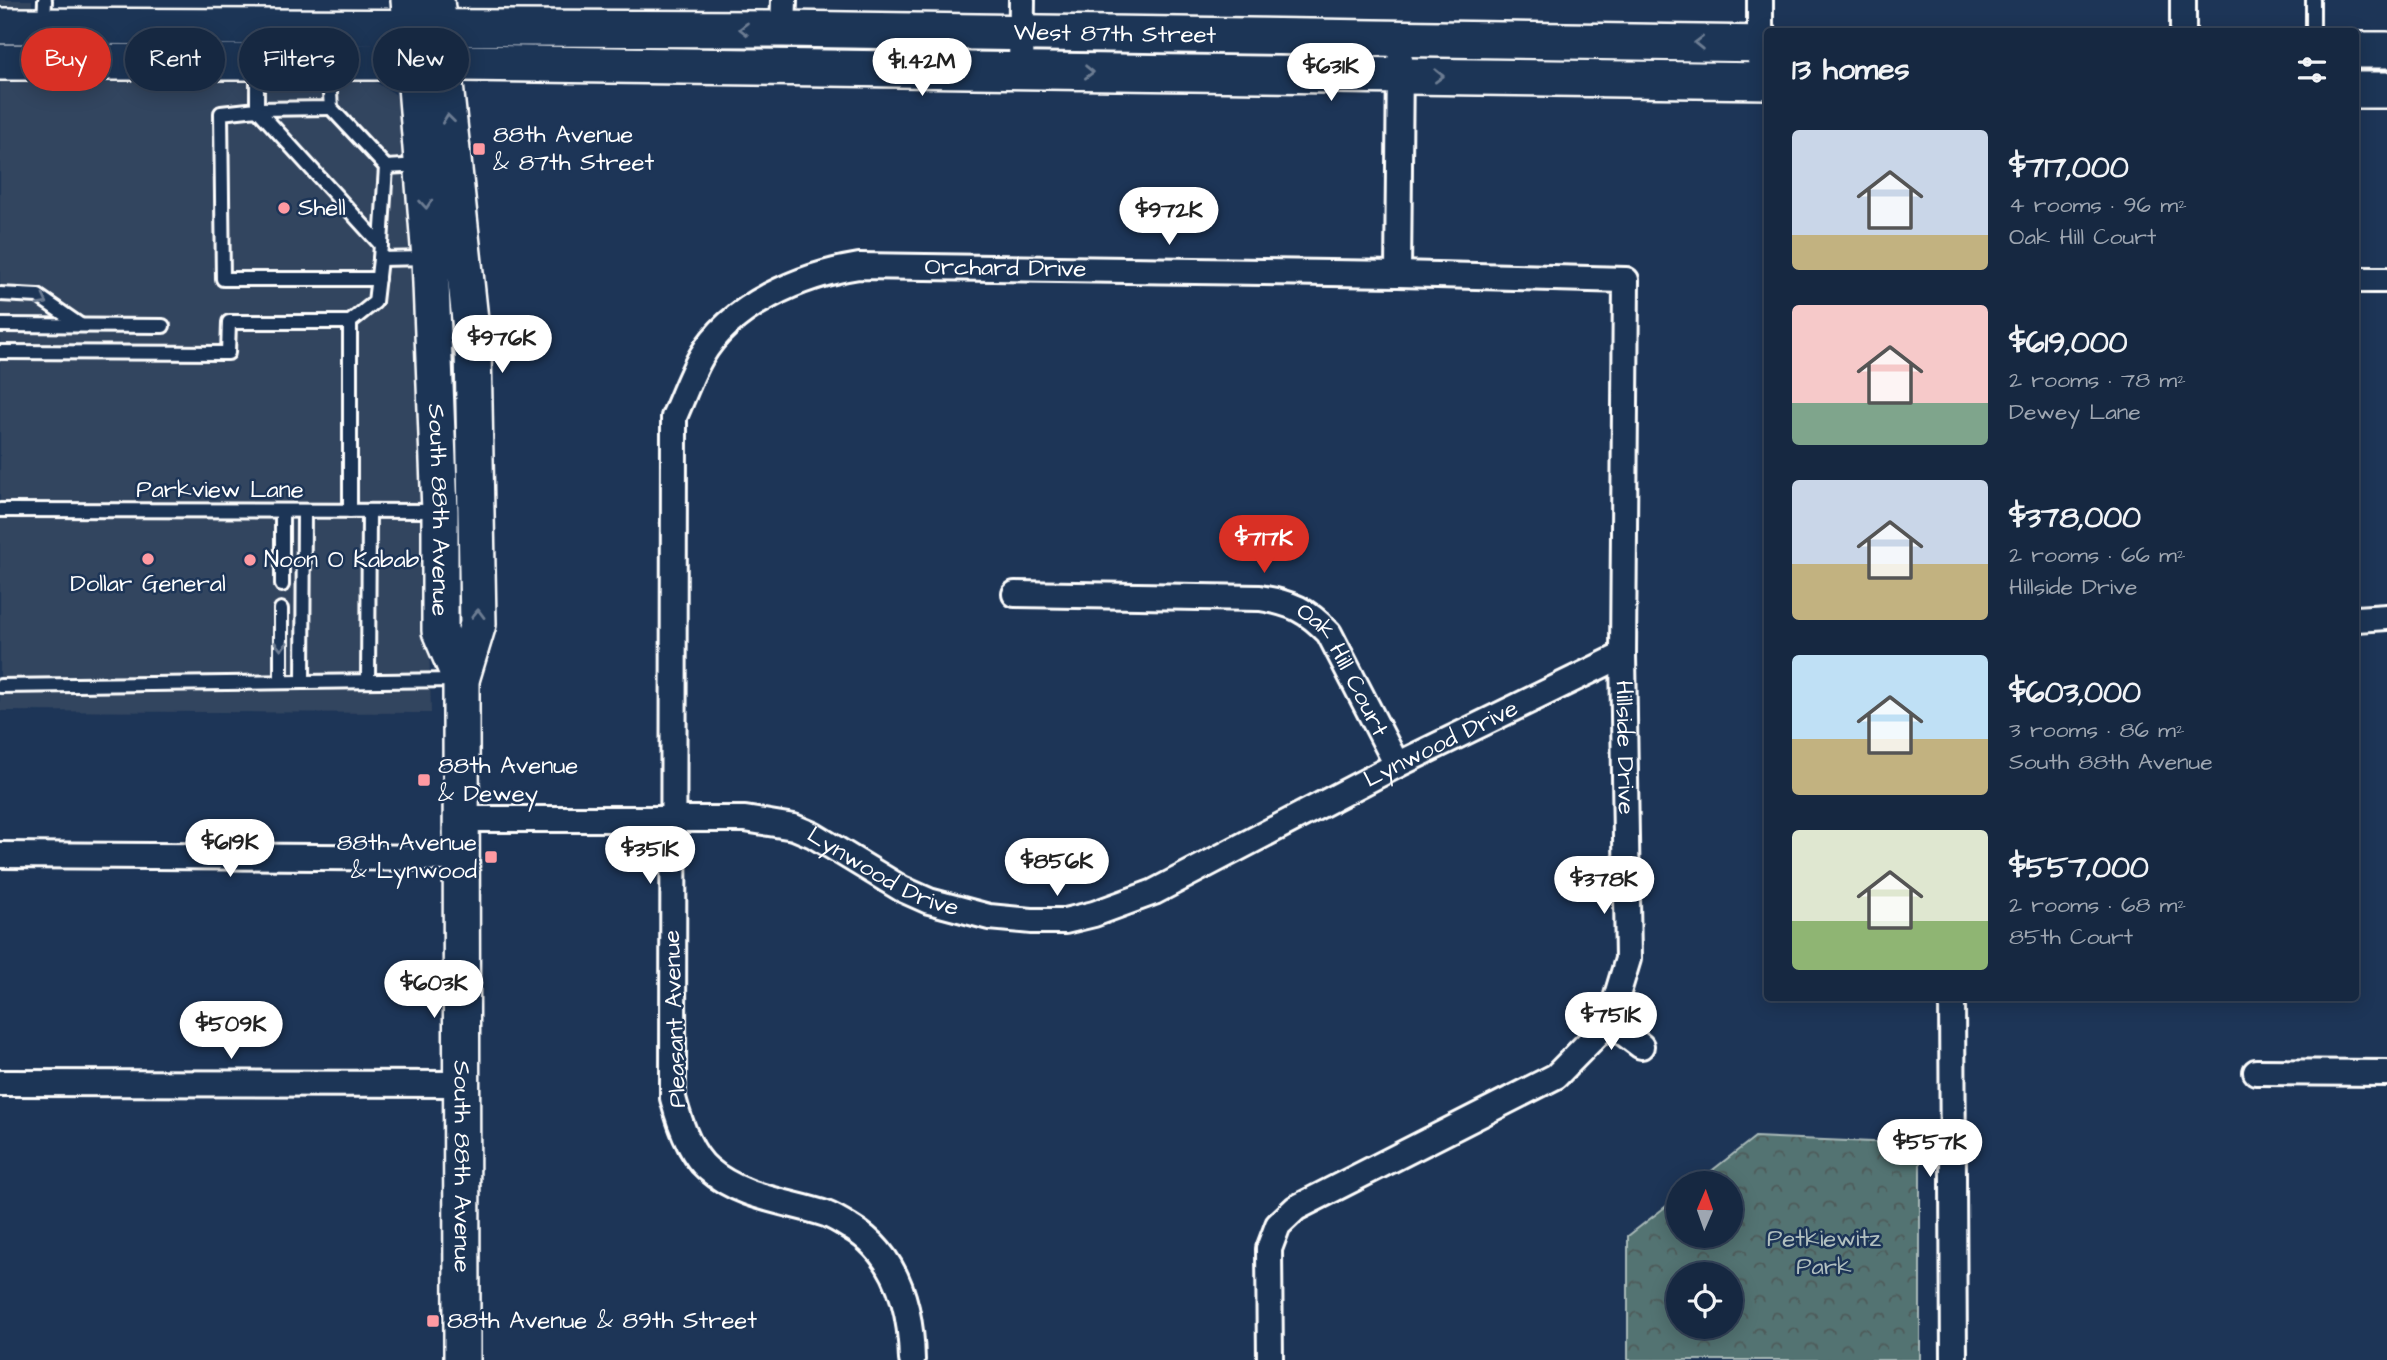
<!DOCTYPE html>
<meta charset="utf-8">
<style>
body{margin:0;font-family:"Architects Daughter",sans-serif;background:#1f3048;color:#f1f3f6;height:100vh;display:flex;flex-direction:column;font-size:26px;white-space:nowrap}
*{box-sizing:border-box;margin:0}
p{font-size:23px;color:#9ea6b1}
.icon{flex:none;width:38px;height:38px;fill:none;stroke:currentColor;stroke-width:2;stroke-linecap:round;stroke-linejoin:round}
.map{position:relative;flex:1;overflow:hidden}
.drawer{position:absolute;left:1764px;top:28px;width:595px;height:973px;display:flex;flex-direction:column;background:#162841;border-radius:7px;box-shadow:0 4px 18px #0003,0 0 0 2px #35445a}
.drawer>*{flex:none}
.hud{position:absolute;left:21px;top:28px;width:665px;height:63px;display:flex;gap:14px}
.needle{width:46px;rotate:2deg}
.tools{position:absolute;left:1666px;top:1171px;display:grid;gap:14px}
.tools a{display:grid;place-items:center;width:77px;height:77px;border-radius:50%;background:#162841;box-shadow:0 4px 18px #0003,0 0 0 2px #35445a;font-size:35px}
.price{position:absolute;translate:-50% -60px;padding:0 16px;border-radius:24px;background:#fff;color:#222;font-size:23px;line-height:46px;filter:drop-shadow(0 2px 4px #0008)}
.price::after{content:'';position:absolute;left:50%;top:42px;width:21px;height:16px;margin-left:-10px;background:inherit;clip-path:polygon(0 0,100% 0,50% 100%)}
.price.current{background:#d93025;color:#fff}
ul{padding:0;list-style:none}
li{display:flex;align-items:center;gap:21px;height:175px;padding:0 28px}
li span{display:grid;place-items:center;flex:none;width:196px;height:140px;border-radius:7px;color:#555}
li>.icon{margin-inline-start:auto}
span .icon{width:84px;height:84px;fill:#fffc;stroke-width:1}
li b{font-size:30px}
h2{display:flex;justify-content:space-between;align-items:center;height:84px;padding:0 28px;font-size:30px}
.chip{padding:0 24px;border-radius:32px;background:#162841;box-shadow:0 4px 18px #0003,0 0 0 2px #35445a;font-size:24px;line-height:63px}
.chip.current{background:#d93025;color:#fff}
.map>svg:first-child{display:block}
.built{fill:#33455f}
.park{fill:url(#park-crowns);stroke:#a9b9b8;stroke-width:2;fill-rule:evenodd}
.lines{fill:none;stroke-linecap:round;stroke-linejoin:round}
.lane-casing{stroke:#fff;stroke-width:18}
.street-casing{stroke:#fff;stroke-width:30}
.secondary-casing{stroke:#fff;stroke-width:40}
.lane{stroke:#1d3557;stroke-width:12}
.street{stroke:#1d3557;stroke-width:24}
.secondary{stroke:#1d3557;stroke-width:35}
.oneway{stroke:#6c7c92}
.poi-dot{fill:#ff9aa2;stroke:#1d3557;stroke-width:2.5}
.labels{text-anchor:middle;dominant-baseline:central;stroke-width:5;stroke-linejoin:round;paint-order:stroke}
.street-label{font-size:24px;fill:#fff;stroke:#1d3557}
.poi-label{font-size:24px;fill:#fff;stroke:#1d3557;text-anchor:start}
.park-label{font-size:24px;fill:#b2c0c0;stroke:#1d3557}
</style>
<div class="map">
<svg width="2387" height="1360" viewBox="0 0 2387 1360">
<defs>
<pattern id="park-crowns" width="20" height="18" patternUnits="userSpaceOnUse" patternTransform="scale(1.75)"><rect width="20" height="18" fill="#537372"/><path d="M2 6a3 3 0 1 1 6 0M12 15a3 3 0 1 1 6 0" fill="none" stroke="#4e5a59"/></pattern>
</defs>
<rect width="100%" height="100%" fill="#1d3557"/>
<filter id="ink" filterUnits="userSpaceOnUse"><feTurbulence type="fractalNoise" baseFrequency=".0143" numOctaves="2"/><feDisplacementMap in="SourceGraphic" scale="14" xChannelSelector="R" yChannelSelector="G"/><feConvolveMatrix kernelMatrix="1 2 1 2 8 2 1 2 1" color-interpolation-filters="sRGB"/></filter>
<g filter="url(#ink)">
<g class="built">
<rect x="0" y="0" width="32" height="10"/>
<polygon points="0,78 355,78 372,80 395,94 405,112 419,289 431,713 0,711"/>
</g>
<path class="park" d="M1755 1137 1920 1144V1360H1628V1236L1678 1197V1236H1731V1183H1696ZM1678 1274H1731V1326H1678Z"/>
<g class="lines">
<g class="lane-casing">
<g id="lane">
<polyline points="2313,0 2313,32"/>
<polyline points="44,25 45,0"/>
<polyline points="257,66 257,109 331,108 328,65"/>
<polyline points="331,108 386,167 421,165"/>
<polyline points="386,167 380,259 428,258"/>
<polyline points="378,279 223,279 221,113 257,109 381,245"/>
<polyline points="0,294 38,296 80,325"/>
<polyline points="350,322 375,302 380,259"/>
<polyline points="0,325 163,326"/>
<polyline points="0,352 228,353 229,322 350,322 350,511"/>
<polyline points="0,510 436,511"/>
<polyline points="282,585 282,511"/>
<polyline points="368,681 369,511"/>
<polyline points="281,682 281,609"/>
<polyline points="303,682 304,511"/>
<polyline points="0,686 457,680"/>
</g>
</g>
<g class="street-casing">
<g id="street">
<polyline points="1760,0 1760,60"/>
<polyline points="783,29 784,0"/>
<polyline points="2183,32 2183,0"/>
<polyline points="1021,71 1022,0"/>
<polyline points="1398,274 1400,60"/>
<polyline points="2356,280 2387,280"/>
<path id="s1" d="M1015 594 1260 598C1292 603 1307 610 1329 633L1397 765"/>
<polyline points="2356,619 2387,617"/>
<path id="s2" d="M461 819H745L794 827 813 835 902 889 929 901 989 917 1032 921H1065L1094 914 1154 892 1397 765 1623 655"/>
<polyline points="0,855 461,858"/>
<polyline points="1952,998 1954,1360"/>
<polyline points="1609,1022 1641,1046"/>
<polyline points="2256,1072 2387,1073"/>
<polyline points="0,1083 462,1084"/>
<path id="s3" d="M912 1360C911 1308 898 1255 850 1227 842 1222 834 1217 826 1214 786 1201 741 1198 708 1169 689 1153 679 1121 673 1098L674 417C683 397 690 376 701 357 731 305 802 275 859 266L1398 274 1626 280 1623 655 1628 959 1609 1022 1556 1076 1296 1208 1278 1225 1269 1249 1270 1360"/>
</g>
</g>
<g class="secondary-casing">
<g id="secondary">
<path id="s4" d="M409 0 430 258 440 511V631L461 680"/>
<path id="s5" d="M436 0 473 348 478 624 461 680 462 1360"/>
<path id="s6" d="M0 26 783 29 1768 44"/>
<polyline points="2356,50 2387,50"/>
<polyline points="0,62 386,62 1768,81"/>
<polyline points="2356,90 2387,90"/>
</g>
</g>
<use href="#lane" class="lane"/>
<use href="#street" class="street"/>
<use href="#secondary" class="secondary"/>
</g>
<defs><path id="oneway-chevron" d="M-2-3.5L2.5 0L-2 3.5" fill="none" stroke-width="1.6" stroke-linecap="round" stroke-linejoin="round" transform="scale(1.75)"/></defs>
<g class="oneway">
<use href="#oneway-chevron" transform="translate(744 29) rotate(-180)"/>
<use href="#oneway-chevron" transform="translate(1699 43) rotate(-179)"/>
<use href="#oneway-chevron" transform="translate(1089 72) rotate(1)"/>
<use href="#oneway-chevron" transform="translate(1439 76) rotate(1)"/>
<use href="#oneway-chevron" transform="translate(448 119) rotate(-97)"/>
<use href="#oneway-chevron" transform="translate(426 204) rotate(85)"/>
<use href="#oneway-chevron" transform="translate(43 301) rotate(28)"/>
<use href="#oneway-chevron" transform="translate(478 614) rotate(-89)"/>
<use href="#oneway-chevron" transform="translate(281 646) rotate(90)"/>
</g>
</g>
<g class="poi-dot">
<rect x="472" y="142" width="14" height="14" rx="3.5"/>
<circle cx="284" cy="208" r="7"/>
<circle cx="148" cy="559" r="7"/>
<circle cx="250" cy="560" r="7"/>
<rect x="417" y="773" width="14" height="14" rx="3.5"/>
<rect x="484" y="850" width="14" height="14" rx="3.5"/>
<rect x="426" y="1314" width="14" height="14" rx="3.5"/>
</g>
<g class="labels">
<g class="street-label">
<text stroke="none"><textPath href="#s6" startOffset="1115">West 87th Street</textPath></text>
<text stroke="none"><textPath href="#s3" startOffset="1470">Orchard Drive</textPath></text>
<text x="220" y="490">Parkview Lane</text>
<text stroke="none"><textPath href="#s4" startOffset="511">South 88th Avenue</textPath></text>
<text stroke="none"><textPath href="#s1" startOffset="362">Oak Hill Court</textPath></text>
<text stroke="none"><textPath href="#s2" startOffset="1043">Lynwood Drive</textPath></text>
<text stroke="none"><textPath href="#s3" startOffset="2558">Hillside Drive</textPath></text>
<text stroke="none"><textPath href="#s2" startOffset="434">Lynwood Drive</textPath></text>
<text transform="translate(675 1019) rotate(-92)">Pleasant Avenue</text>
<text stroke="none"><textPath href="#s5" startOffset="1171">South 88th Avenue</textPath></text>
</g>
<g class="poi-label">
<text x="493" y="135">88th Avenue<tspan x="493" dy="28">&amp; 87th Street</tspan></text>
<text x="298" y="208">Shell</text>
<text x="264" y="560">Noon O Kabab</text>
<text x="148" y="584" text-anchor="middle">Dollar General</text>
<text x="438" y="766">88th Avenue<tspan x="438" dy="28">&amp; Dewey</tspan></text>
<text x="477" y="843" text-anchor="end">88th Avenue<tspan x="477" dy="28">&amp; Lynwood</tspan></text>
<text x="447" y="1321">88th Avenue &amp; 89th Street</text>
</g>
<g class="park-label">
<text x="1824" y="1239">Petkiewitz<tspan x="1824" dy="28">Park</tspan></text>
</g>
</g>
</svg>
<div class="tools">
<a><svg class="needle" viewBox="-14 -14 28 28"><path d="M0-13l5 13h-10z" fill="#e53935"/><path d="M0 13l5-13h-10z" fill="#9ea6b1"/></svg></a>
<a><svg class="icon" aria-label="locate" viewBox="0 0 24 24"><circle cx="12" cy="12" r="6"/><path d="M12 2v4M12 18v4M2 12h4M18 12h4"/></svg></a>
</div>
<b class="price" style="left:922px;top:98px">$1.42M</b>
<b class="price" style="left:1331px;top:103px">$631K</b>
<b class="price" style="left:1169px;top:247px">$972K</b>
<b class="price" style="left:502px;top:375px">$976K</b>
<b class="price current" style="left:1264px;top:575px">$717K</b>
<b class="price" style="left:230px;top:879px">$619K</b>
<b class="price" style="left:650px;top:886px">$351K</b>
<b class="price" style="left:1057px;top:898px">$856K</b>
<b class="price" style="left:1604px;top:916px">$378K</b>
<b class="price" style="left:434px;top:1020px">$603K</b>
<b class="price" style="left:1611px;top:1052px">$751K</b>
<b class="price" style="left:231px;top:1061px">$509K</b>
<b class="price" style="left:1930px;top:1179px">$557K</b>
<div class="hud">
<a class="chip current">Buy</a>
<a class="chip">Rent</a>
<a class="chip">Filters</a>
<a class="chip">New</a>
</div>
<section class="drawer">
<h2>13 homes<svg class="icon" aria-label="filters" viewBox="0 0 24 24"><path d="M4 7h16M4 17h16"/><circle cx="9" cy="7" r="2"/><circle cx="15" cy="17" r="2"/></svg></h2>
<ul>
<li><span style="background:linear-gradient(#c9d6e8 75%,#c2b280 0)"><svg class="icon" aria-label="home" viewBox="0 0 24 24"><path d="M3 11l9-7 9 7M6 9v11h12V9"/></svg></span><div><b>$717,000</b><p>4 rooms · 96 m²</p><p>Oak Hill Court</p></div></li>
<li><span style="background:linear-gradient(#f6c9c9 70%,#7fa58c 0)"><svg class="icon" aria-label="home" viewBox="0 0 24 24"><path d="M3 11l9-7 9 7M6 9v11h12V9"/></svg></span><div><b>$619,000</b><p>2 rooms · 78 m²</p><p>Dewey Lane</p></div></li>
<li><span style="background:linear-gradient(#c9d6e8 60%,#c2b280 0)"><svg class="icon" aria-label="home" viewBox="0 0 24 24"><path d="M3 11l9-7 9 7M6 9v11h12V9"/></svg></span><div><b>$378,000</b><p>2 rooms · 66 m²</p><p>Hillside Drive</p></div></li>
<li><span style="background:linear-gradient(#bfe0f5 60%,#c2b280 0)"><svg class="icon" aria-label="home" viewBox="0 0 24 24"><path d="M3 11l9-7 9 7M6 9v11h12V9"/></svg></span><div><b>$603,000</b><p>3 rooms · 86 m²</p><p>South 88th Avenue</p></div></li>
<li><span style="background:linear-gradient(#dfe7d0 65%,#8fb573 0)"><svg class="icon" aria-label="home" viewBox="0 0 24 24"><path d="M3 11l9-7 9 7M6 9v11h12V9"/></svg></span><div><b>$557,000</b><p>2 rooms · 68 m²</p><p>85th Court</p></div></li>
</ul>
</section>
</div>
